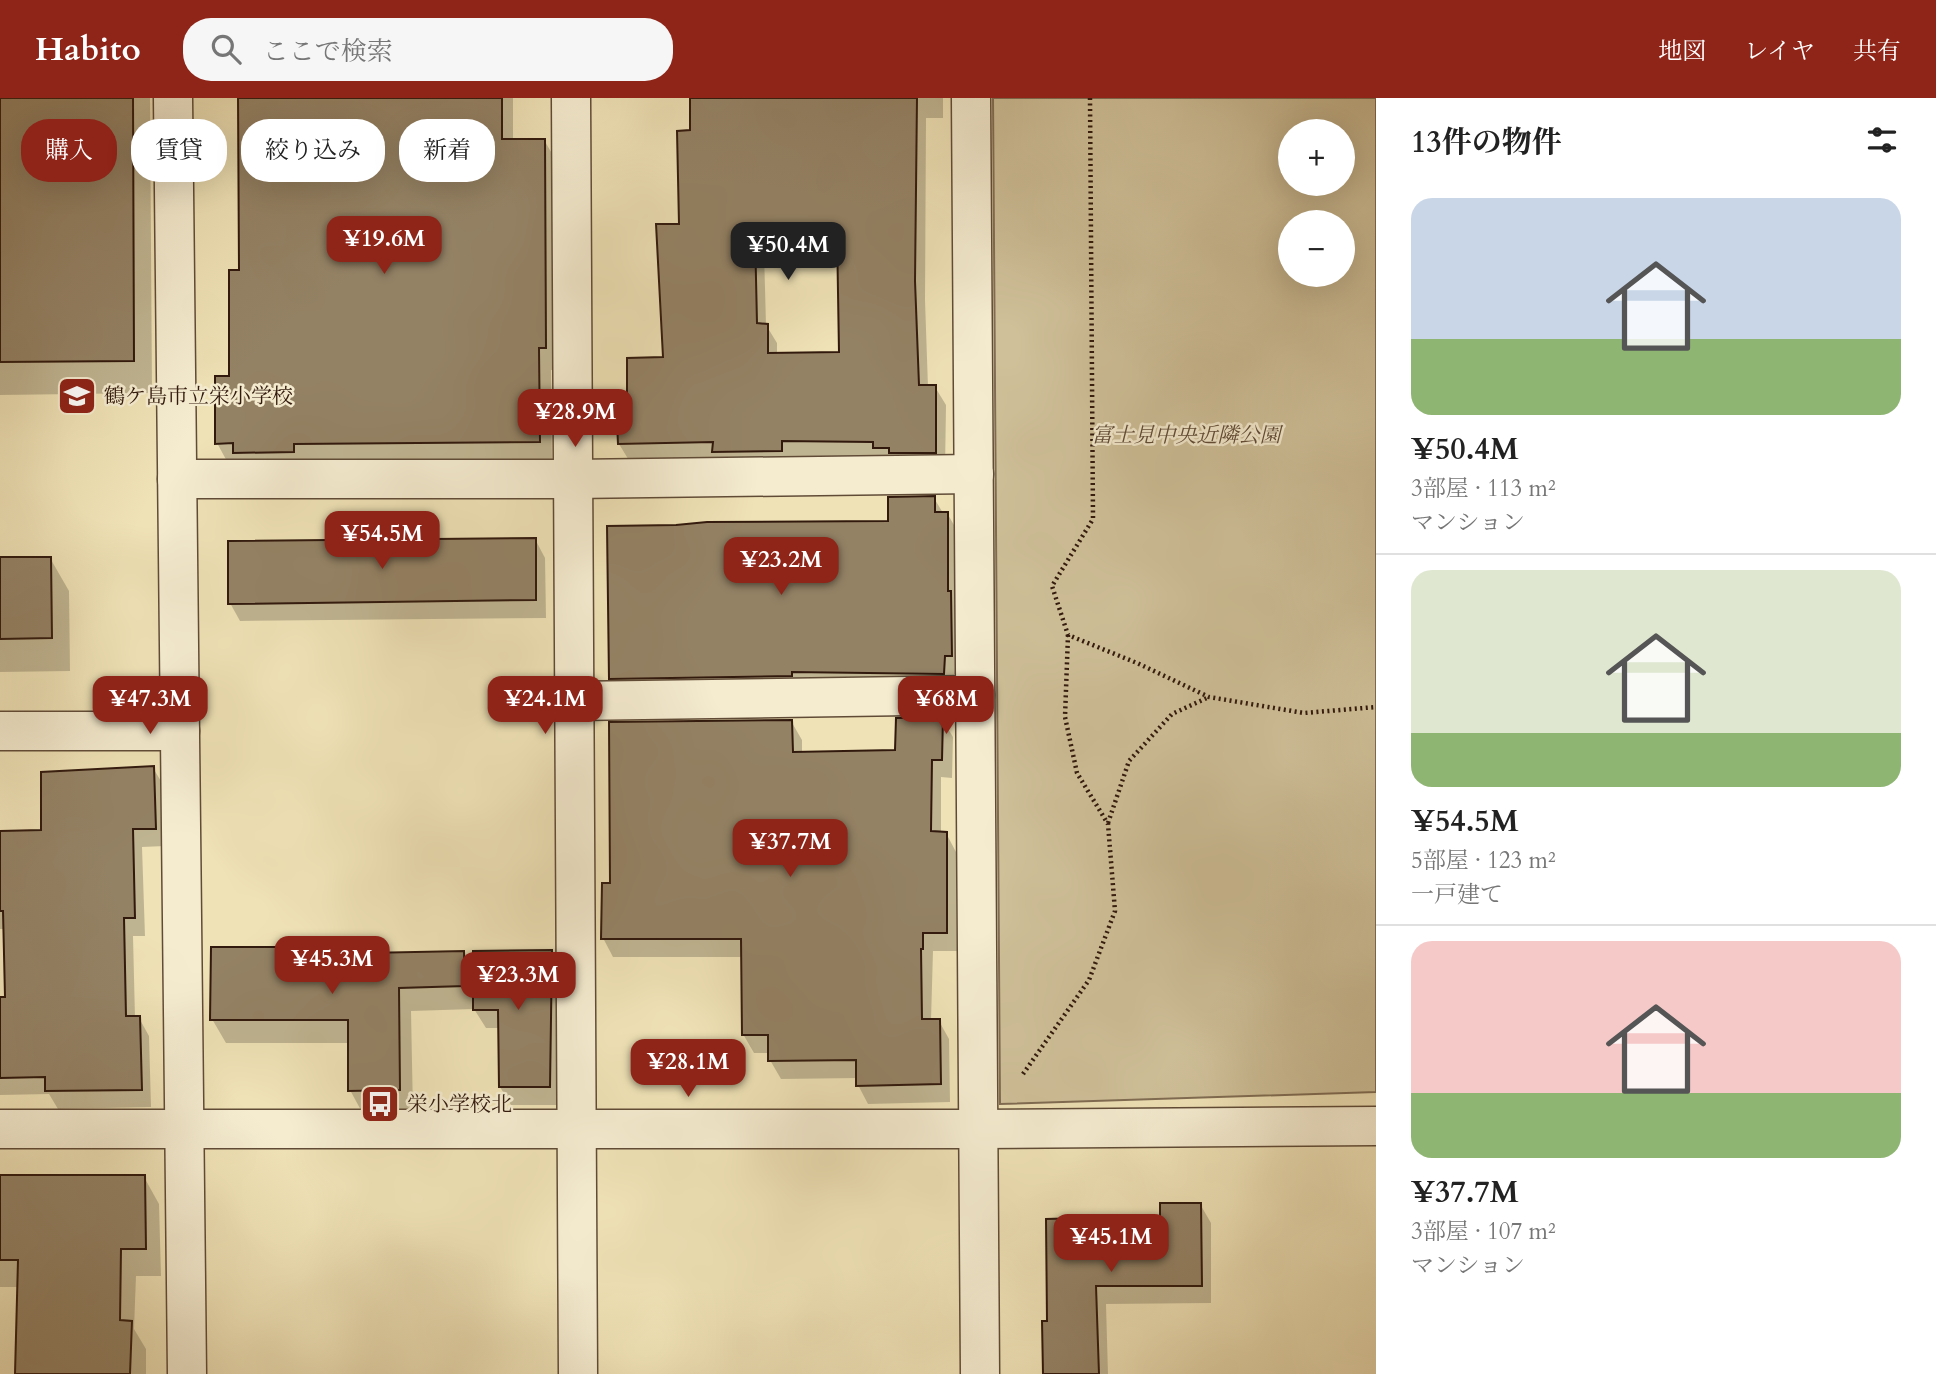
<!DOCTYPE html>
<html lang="ja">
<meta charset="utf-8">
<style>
body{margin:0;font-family:Cardo,"Noto Serif JP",serif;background:#f6f6f6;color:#222;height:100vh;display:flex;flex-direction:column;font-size:26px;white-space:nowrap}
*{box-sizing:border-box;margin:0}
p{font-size:23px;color:#767676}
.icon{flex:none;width:38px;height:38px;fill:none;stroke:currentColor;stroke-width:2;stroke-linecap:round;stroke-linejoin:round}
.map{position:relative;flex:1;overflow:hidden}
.panel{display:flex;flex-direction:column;background:#fff;width:560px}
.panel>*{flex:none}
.top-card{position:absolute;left:21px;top:21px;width:665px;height:63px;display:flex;gap:14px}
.tools{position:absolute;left:1278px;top:21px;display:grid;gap:14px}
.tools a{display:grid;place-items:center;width:77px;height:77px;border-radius:50%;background:#fff;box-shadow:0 7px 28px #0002;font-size:35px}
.price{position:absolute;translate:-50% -60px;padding:0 16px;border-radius:14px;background:#8f2418;color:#fff;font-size:23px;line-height:46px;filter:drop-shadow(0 2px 4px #0008)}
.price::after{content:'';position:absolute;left:50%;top:42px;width:21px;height:16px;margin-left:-10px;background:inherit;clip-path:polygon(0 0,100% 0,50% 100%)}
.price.active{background:#222;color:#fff}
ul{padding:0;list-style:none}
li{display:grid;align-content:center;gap:14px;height:371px;padding:0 35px}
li+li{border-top:2px solid #e0e0e0}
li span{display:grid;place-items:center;height:217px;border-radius:21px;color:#555}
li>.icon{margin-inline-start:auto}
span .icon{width:126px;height:126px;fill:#fffc;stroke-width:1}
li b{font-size:30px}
h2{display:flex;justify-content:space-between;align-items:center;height:84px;padding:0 35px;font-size:30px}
.pill{padding:0 24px;border-radius:28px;background:#fff;box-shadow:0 7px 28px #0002;font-size:24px;line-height:63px}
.pill.active{background:#8f2418;color:#fff}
header{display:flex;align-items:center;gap:42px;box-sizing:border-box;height:98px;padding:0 35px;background:#8f2418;color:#fff}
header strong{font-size:33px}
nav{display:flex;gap:38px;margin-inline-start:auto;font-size:24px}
.search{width:490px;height:63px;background:#f6f6f6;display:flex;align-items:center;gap:18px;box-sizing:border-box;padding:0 24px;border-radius:28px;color:#767676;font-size:26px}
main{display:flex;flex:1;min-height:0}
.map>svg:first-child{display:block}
.green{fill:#cfc099;stroke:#806c53;stroke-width:2;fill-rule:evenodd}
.shadow{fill:#0003;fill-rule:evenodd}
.building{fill:#948265;stroke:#31190d;stroke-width:2;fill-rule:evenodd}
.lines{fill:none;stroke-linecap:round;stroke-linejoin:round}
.minor-casing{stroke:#604b37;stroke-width:41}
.path{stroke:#31190d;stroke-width:4.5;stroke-dasharray:2 3.5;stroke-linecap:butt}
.minor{stroke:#f5ecd0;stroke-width:38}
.labels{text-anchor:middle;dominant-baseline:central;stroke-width:5;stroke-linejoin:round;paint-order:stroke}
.poi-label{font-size:21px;fill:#31190d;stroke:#f5ecd0;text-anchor:start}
.park-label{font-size:21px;font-style:italic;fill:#604b37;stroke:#f5ecd0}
</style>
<header>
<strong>Habito</strong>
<div class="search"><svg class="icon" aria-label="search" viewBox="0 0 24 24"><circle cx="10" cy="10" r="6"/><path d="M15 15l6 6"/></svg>ここで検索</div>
<nav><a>地図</a><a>レイヤ</a><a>共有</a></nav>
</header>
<main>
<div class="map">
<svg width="1376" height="1276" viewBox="0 0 1376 1276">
<rect width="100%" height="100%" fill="#efe2b6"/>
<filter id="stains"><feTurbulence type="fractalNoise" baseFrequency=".00286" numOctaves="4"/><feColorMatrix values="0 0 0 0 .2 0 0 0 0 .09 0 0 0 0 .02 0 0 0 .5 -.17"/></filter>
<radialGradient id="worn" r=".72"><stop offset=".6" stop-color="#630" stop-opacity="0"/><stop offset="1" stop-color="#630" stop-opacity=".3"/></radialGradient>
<path class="green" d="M993 0H1376V994L1000 1006ZM1290 33H1342V86H1290ZM1290 124H1342V177H1290Z"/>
<g class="shadow">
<polygon points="0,0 150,0 152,295 0,297"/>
<polygon points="240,0 513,0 513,43 544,42 557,64 558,272 551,272 552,365 229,367 217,345 230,280 241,174 238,22 240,22"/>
<path d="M816 0H943V20H926L925 202 928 289H935L946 307 945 372 630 364 619 346 629 304 665 261 680 128 696 34ZM839 152 841 255 777 257V245L766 227 764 153Z"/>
<polygon points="934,400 943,415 947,415 958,434 962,576 954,576 954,593 621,598 611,580"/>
<polygon points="535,441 545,460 546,520 240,523 230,505"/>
<polygon points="50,460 69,493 70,573 0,574 0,461"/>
<polygon points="942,621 953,639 952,680 941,679 941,735 946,735 956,754 957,853 933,853 931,923 939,923 949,941 950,1004 868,1006 858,987 858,980 781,981 770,962 770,955 754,955 743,936 743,859 613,859 603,840 611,787 791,623 802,642 802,656 897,654"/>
<polygon points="153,670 164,688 165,748 142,749 145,838 133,838 135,920 139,920 149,938 151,1009 58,1011 49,996 0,997 0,900 7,900 5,831 0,831 0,734 43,733"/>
<polygon points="365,850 369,857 463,854 475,874 551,854 562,873 560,1007 511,1007 500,989 500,930 486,930 474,911 411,913 413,1015 363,1016 350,992 350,945 226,945 212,921"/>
<polygon points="0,1079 144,1079 159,1106 161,1178 136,1178 134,1231 146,1251 146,1276 16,1276 19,1189 0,1189"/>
<polygon points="1200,1106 1211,1125 1211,1205 1106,1206 1108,1276 1045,1276 1049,1225 1162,1120"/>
</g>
<g class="building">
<polygon points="0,0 133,0 134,263 0,264"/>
<polygon points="238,0 502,0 502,41 545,41 546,250 539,250 540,344 294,346 294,354 233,355 233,345 215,346 215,278 229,278 229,172 239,172"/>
<path d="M690 0H917L915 183 919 287H936V355H889V350H873V344L782 343V353L712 354 713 344 618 346 616 303 627 302V260L663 259 656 126H679L677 33 690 32ZM837 134 839 254 768 255V226L757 225 755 136Z"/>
<polygon points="935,398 935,414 948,414 948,493 951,493 952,558 945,558 944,576 792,574 792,578 609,581 607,428 676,427 707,424 888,423 888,399"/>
<polygon points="536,440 536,502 228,506 228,443"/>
<polygon points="0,459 51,459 52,540 0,541"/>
<polygon points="943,619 942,662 932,662 931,733 947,734 947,835 923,835 923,851 921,851 922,921 940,921 941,986 856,988 856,962 768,963 768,937 742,937 741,841 601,841 602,785 610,785 609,624 792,622 793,654 895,652 896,620"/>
<polygon points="154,668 156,731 133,731 135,820 124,820 126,918 140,918 142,992 45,993 45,979 0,980 0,899 5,899 3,813 0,813 0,733 41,732 41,674"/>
<polygon points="211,849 366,849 366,855 464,853 465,888 399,890 400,992 348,993 348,922 210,922"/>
<polygon points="552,852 550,989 499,989 498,912 473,912 473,853"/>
<polygon points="0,1077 145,1077 146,1151 121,1151 120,1222 132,1223 130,1276 15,1276 18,1162 0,1162"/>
<polygon points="1160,1105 1201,1105 1202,1188 1096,1188 1099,1276 1043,1276 1042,1223 1047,1223 1046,1121 1160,1118"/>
</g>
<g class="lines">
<g class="minor-casing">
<g id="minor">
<polyline points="173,0 187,1276"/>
<polyline points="571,0 578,1276"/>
<polyline points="971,0 980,1276"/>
<polyline points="177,381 573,381 974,376"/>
<polyline points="574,603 975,597"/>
<polyline points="0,633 180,633"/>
<polyline points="0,1031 977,1031 1376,1028"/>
</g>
</g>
<g class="path">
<polyline points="1090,0 1093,421 1052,488 1068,537 1137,565 1209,599 1304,615 1376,609"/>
<polyline points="1108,725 1129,663 1172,616 1209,599"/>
<polyline points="1023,976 1089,882 1115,813 1108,726 1077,675 1065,619 1068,537"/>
</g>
<use href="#minor" class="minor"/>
</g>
<defs>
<g id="school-square" transform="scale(2.0125)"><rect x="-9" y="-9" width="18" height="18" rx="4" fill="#8f2418" stroke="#f5ecd0"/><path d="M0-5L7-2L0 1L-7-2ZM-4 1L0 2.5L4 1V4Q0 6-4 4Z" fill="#fff"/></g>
<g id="bus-square" transform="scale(2.0125)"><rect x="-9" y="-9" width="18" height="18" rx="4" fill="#8f2418" stroke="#f5ecd0"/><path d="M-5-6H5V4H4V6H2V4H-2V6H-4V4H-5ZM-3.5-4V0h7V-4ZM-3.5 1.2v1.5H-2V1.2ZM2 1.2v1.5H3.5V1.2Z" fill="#fff"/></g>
</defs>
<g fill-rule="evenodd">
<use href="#school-square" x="77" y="298"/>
<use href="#bus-square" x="380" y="1006"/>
</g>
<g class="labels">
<g class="poi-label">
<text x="104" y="298">鶴ケ島市立栄小学校</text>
<text x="407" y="1006">栄小学校北</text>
</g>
<g class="park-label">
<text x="1186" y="337">富士見中央近隣公園</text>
</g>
</g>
<rect width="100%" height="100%" filter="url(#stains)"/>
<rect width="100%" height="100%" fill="url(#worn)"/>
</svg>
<div class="tools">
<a>+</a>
<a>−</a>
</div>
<b class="price" style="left:384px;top:178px">¥19.6M</b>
<b class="price active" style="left:788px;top:184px">¥50.4M</b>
<b class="price" style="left:575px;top:351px">¥28.9M</b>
<b class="price" style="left:382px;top:473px">¥54.5M</b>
<b class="price" style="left:781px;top:499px">¥23.2M</b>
<b class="price" style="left:150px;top:638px">¥47.3M</b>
<b class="price" style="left:545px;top:638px">¥24.1M</b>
<b class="price" style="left:946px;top:638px">¥68M</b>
<b class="price" style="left:790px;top:781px">¥37.7M</b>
<b class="price" style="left:332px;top:898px">¥45.3M</b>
<b class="price" style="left:518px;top:914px">¥23.3M</b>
<b class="price" style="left:688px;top:1001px">¥28.1M</b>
<b class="price" style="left:1111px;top:1176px">¥45.1M</b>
<div class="top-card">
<a class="pill active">購入</a>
<a class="pill">賃貸</a>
<a class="pill">絞り込み</a>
<a class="pill">新着</a>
</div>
</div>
<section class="panel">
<h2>13件の物件<svg class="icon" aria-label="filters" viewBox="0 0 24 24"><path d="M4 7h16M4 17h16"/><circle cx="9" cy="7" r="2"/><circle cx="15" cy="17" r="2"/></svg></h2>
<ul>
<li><span style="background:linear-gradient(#c9d6e8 65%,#8fb573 0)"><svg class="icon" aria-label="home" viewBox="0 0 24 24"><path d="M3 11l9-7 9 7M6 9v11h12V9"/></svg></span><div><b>¥50.4M</b><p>3部屋 · 113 m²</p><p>マンション</p></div></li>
<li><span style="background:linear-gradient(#dfe7d0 75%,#8fb573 0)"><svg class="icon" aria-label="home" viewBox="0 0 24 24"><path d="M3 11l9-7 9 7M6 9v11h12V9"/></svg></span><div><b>¥54.5M</b><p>5部屋 · 123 m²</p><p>一戸建て</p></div></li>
<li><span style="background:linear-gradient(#f6c9c9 70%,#8fb573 0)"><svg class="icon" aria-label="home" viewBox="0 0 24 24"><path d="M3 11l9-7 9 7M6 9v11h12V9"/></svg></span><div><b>¥37.7M</b><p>3部屋 · 107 m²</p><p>マンション</p></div></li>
</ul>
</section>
</main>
